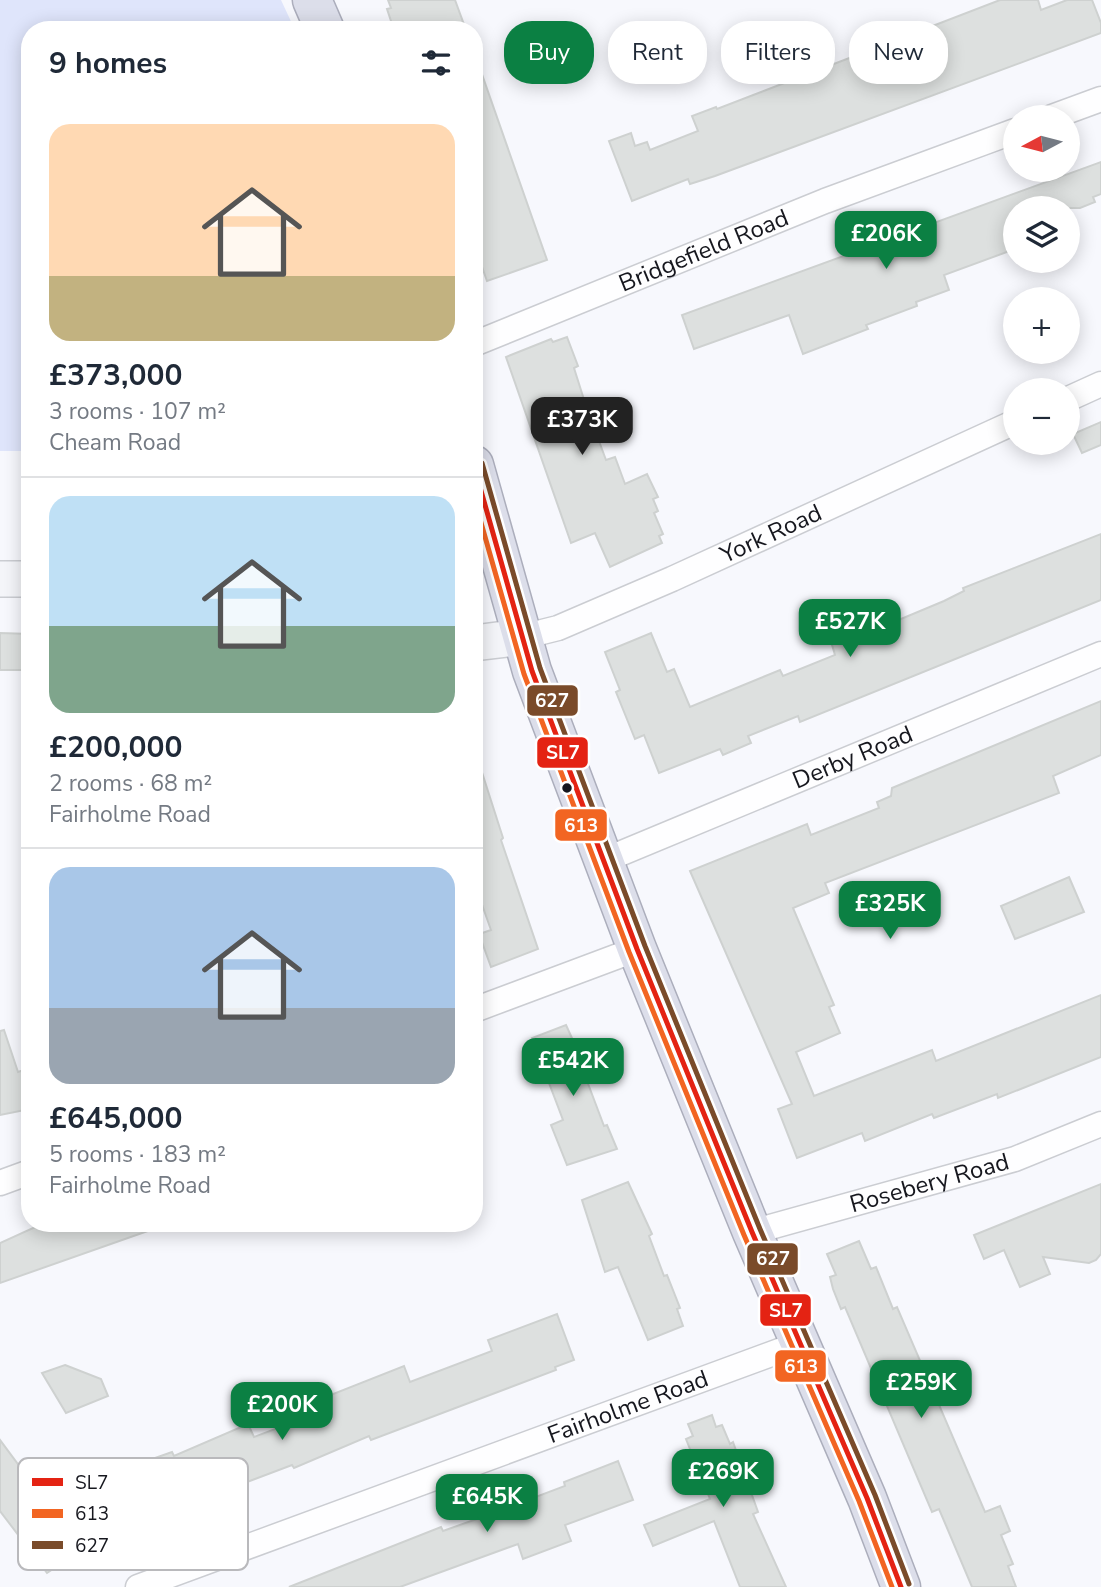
<!DOCTYPE html>
<meta charset="utf-8">
<style>
body{margin:0;font-family:"Nunito Sans",sans-serif;background:#f2f2f3;color:#1f2937;height:100vh;display:flex;flex-direction:column;font-size:26px;white-space:nowrap}
*{box-sizing:border-box;margin:0}
p{font-size:23px;color:#747a83}
.icon{flex:none;width:38px;height:38px;fill:none;stroke:currentColor;stroke-width:2;stroke-linecap:round;stroke-linejoin:round}
.map{position:relative;flex:1;overflow:hidden}
.drawer{position:absolute;left:21px;top:21px;width:462px;height:1211px;display:flex;flex-direction:column;background:#fff;border-radius:28px;box-shadow:0 4px 18px #0003}
.drawer>*{flex:none}
.hud{position:absolute;left:504px;top:21px;width:492px;height:63px;display:flex;gap:14px}
.needle{width:46px;rotate:263deg}
.controls{position:absolute;left:1003px;top:105px;display:grid;gap:14px}
.controls a{display:grid;place-items:center;width:77px;height:77px;border-radius:50%;background:#fff;box-shadow:0 4px 18px #0003;font-size:35px}
.price{position:absolute;translate:-50% -60px;padding:0 16px;border-radius:14px;background:#0b8043;color:#fff;font-size:23px;line-height:46px;filter:drop-shadow(0 2px 4px #0008)}
.price::after{content:'';position:absolute;left:50%;top:42px;width:21px;height:16px;margin-left:-10px;background:inherit;clip-path:polygon(0 0,100% 0,50% 100%)}
.price.active{background:#222;color:#fff}
ul{padding:0;list-style:none}
li{display:grid;align-content:center;gap:14px;height:371px;padding:0 28px}
li+li{border-top:2px solid #e0e1e3}
li span{display:grid;place-items:center;height:217px;border-radius:21px;color:#555}
li>.icon{margin-inline-start:auto}
span .icon{width:126px;height:126px;fill:#fffc;stroke-width:1}
li b{font-size:30px}
h2{display:flex;justify-content:space-between;align-items:center;height:84px;padding:0 28px;font-size:30px}
.tag{padding:0 24px;border-radius:28px;background:#fff;box-shadow:0 4px 18px #0003;font-size:24px;line-height:63px}
.tag.active{background:#0b8043;color:#fff}
.map>svg:first-child{display:block}
.green{fill:#dfe5fb}
.building{fill:#dde0df;stroke:#ced1d0;stroke-width:2}
.lines{fill:none;stroke-linecap:round;stroke-linejoin:round}
.street-casing{stroke:#cbcdd2;stroke-width:27}
.secondary-casing{stroke:#cbcdd2;stroke-width:38}
.highway-casing{stroke:#acaebc;stroke-width:41}
.street{stroke:#fefeff;stroke-width:24}
.secondary{stroke:#f4f5f9;stroke-width:35}
.highway{stroke:#dcdeea;stroke-width:38}
.bus-1-casing{stroke:#fff;stroke-width:10}
.bus-2-casing{stroke:#fff;stroke-width:10}
.bus-3-casing{stroke:#fff;stroke-width:10}
.bus-1{stroke:#e42313;stroke-width:5}
.bus-2{stroke:#f26522;stroke-width:5}
.bus-3{stroke:#7a4b2a;stroke-width:5}
.bus-dot{fill:#16171e;stroke:#fff;stroke-width:2.5}
.labels{text-anchor:middle;dominant-baseline:central;stroke-width:5;stroke-linejoin:round;paint-order:stroke}
.street-label{font-size:24px;fill:#16171e;stroke:#fff}
.key{fill:#fff;stroke:#b9b9bc;stroke-width:2}
.key-label{font-size:19px;fill:#16171e}
.line-badge{stroke:#fff;stroke-width:2.5}
.badge-label{font-size:19px;text-anchor:middle;font-weight:bold;fill:#fff}
</style>
<div class="map">
<svg width="1101" height="1587" viewBox="0 0 1101 1587">
<rect width="100%" height="100%" fill="#f7f8fd"/>
<polygon class="green" points="0,0 281,0 295,30 30,30 30,451 0,451"/>
<g class="building">
<polygon points="388,0 455,0 466,30 394,30 387,9 391,8"/>
<polygon points="1000,0 1038,0 1041,10 1067,0 1092,0 1101,23 1101,33 715,176 690,184 688,179 632,201 609,141 631,133 635,146 647,142 650,150 698,131 692,116 716,107 717,109"/>
<polygon points="474,63 478,63 547,260 487,281 474,244"/>
<polygon points="1101,162 1101,194 1093,197 1095,202 1080,208 1015,208 1015,249 944,275 949,290 916,302 917,306 866,325 868,329 803,354 789,315 694,349 682,315"/>
<polygon points="567,337 578,366 574,368 586,406 606,460 615,457 625,484 647,474 658,497 653,499 658,511 654,513 663,534 659,536 662,543 610,567 595,533 571,543 506,357 551,339 553,342"/>
<polygon points="1101,422 1101,445 1082,453 1073,434"/>
<polygon points="1101,534 1101,600 800,722 798,716 748,736 751,743 723,755 720,749 659,773 644,735 635,739 616,692 620,690 605,652 651,633 667,672 674,669 690,707 780,670 783,676 835,655 830,638 854,628 858,637 944,601 964,591 963,588"/>
<polygon points="0,633 30,634 30,670 0,670"/>
<polygon points="1101,701 1101,755 1053,776 1059,793 825,883 829,893 793,908 834,1005 829,1007 840,1033 796,1052 814,1096 932,1050 936,1061 1101,995 1101,1057 998,1098 997,1094 934,1118 932,1114 865,1141 862,1133 797,1158 778,1109 792,1104 690,871 807,824 811,835 879,808 877,802 891,796 892,788"/>
<polygon points="479,763 503,838 501,840 538,949 491,967 479,934 491,930 474,882 474,764"/>
<polygon points="1069,877 1084,912 1015,939 1001,906"/>
<polygon points="566,1025 591,1080 587,1081 604,1126 607,1125 617,1149 567,1165 551,1125 563,1120 532,1038"/>
<polygon points="4,1030 18,1072 30,1068 30,1109 0,1115 0,1031"/>
<polygon points="628,1182 652,1234 649,1236 664,1276 667,1275 680,1308 677,1309 683,1326 648,1340 618,1267 605,1272 582,1200"/>
<polygon points="1101,1184 1101,1254 1096,1260 1089,1263 1043,1257 1050,1274 1020,1287 1004,1250 984,1259 974,1235"/>
<polygon points="44,1223 162,1223 162,1226 0,1283 0,1243"/>
<polygon points="859,1241 871,1269 876,1267 893,1309 897,1307 985,1512 1000,1506 1010,1531 1001,1535 1013,1564 1008,1566 1016,1587 972,1587 939,1509 932,1512 845,1307 841,1309 833,1289 830,1277 836,1275 827,1254"/>
<polygon points="557,1314 574,1360 555,1367 556,1370 371,1440 369,1436 294,1468 292,1465 247,1482 247,1485 171,1510 172,1513 154,1520 141,1524 140,1521 71,1546 76,1554 47,1573 0,1511 0,1440 32,1483 58,1526 89,1515 93,1490 107,1493 154,1473 149,1460 172,1452 174,1456 248,1424 254,1437 294,1422 290,1411 404,1366 410,1382 492,1351 488,1340"/>
<polygon points="65,1365 101,1379 108,1396 66,1413 42,1373"/>
<polygon points="712,1415 716,1427 722,1425 730,1444 733,1442 758,1512 753,1514 786,1587 740,1587 714,1521 653,1546 644,1525 710,1499 686,1439 693,1436 688,1424"/>
<polygon points="618,1461 633,1500 565,1525 571,1541 523,1559 518,1544 400,1587 289,1587 441,1527 443,1531 488,1515 487,1511 519,1499 520,1503 565,1486 564,1482"/>
</g>
<g class="lines">
<g class="street-casing">
<g id="street">
<polyline points="1052,117 1101,99"/>
<path id="s1" d="M474 344 825 201 1015 131"/>
<polyline points="1068,399 1101,384"/>
<path id="s2" d="M522 637 558 628 672 579 1015 422"/>
<path id="s3" d="M605 860 1101 654"/>
<polyline points="474,1010 637,949"/>
<polyline points="0,1183 30,1172"/>
<path id="s4" d="M752 1232 1015 1159 1101 1124"/>
<path id="s5" d="M138 1587 801 1343"/>
</g>
</g>
<g class="secondary-casing">
<g id="secondary">
<polyline points="0,579 30,579"/>
<polyline points="474,643 522,637"/>
</g>
</g>
<g class="highway-casing">
<g id="highway">
<polyline points="312,0 325,30"/>
<polyline points="474,465 532,671 637,949 752,1232 867,1498 901,1587"/>
</g>
</g>
<use href="#street" class="street"/>
<use href="#secondary" class="secondary"/>
<use href="#highway" class="highway"/>
<g class="bus-1-casing">
<polyline id="bus-1" points="474,466 532,671 637,949 752,1232 867,1498 901,1587"/>
</g>
<g class="bus-2-casing">
<polyline id="bus-2" points="474,498 524,674 629,952 744,1235 859,1501 892,1587"/>
</g>
<g class="bus-3-casing">
<polyline id="bus-3" points="482,463 540,668 645,946 760,1229 875,1495 909,1584"/>
</g>
<use href="#bus-1" class="bus-1"/>
<use href="#bus-2" class="bus-2"/>
<use href="#bus-3" class="bus-3"/>
</g>
<circle class="bus-dot" cx="567" cy="788" r="6"/>
<g class="labels">
<g class="street-label">
<text stroke="none"><textPath href="#s1" startOffset="248">Bridgefield Road</textPath></text>
<text stroke="none"><textPath href="#s2" startOffset="270">York Road</textPath></text>
<text stroke="none"><textPath href="#s3" startOffset="268">Derby Road</textPath></text>
<text stroke="none"><textPath href="#s4" startOffset="184">Rosebery Road</textPath></text>
<text stroke="none"><textPath href="#s5" startOffset="522">Fairholme Road</textPath></text>
</g>
</g>
<rect x="18" y="1458" width="230" height="112" rx="10" class="key"/>
<rect x="32" y="1478" width="31" height="8" fill="#e42313"/>
<rect x="32" y="1509" width="31" height="9" fill="#f26522"/>
<rect x="32" y="1541" width="31" height="8" fill="#7a4b2a"/>
<g class="key-label">
<text x="75" y="1489">SL7</text>
<text x="75" y="1520">613</text>
<text x="75" y="1552">627</text>
</g>
<g class="line-badge">
<rect x="526" y="684" width="53" height="33" rx="7" fill="#7a4b2a"/>
<rect x="536" y="736" width="53" height="33" rx="7" fill="#e42313"/>
<rect x="554" y="808" width="54" height="34" rx="7" fill="#f26522"/>
<rect x="746" y="1242" width="53" height="34" rx="7" fill="#7a4b2a"/>
<rect x="759" y="1293" width="53" height="34" rx="7" fill="#e42313"/>
<rect x="774" y="1349" width="53" height="34" rx="7" fill="#f26522"/>
</g>
<g class="badge-label">
<text x="552" y="707">627</text>
<text x="563" y="759">SL7</text>
<text x="581" y="832">613</text>
<text x="773" y="1265">627</text>
<text x="786" y="1317">SL7</text>
<text x="801" y="1373">613</text>
</g>
</svg>
<div class="controls">
<a><svg class="needle" viewBox="-14 -14 28 28"><path d="M0-13l5 13h-10z" fill="#e53935"/><path d="M0 13l5-13h-10z" fill="#747a83"/></svg></a>
<a><svg class="icon" aria-label="layers" viewBox="0 0 24 24"><path d="M12 4l9 5-9 5-9-5zM3 14l9 5 9-5"/></svg></a>
<a>+</a>
<a>−</a>
</div>
<b class="price" style="left:886px;top:271px">£206K</b>
<b class="price active" style="left:582px;top:457px">£373K</b>
<b class="price" style="left:850px;top:659px">£527K</b>
<b class="price" style="left:890px;top:941px">£325K</b>
<b class="price" style="left:573px;top:1098px">£542K</b>
<b class="price" style="left:921px;top:1420px">£259K</b>
<b class="price" style="left:282px;top:1442px">£200K</b>
<b class="price" style="left:723px;top:1509px">£269K</b>
<b class="price" style="left:487px;top:1534px">£645K</b>
<div class="hud">
<a class="tag active">Buy</a>
<a class="tag">Rent</a>
<a class="tag">Filters</a>
<a class="tag">New</a>
</div>
<section class="drawer">
<h2>9 homes<svg class="icon" aria-label="filters" viewBox="0 0 24 24"><path d="M4 7h16M4 17h16"/><circle cx="9" cy="7" r="2"/><circle cx="15" cy="17" r="2"/></svg></h2>
<ul>
<li><span style="background:linear-gradient(#ffd9b3 70%,#c2b280 0)"><svg class="icon" aria-label="home" viewBox="0 0 24 24"><path d="M3 11l9-7 9 7M6 9v11h12V9"/></svg></span><div><b>£373,000</b><p>3 rooms · 107 m²</p><p>Cheam Road</p></div></li>
<li><span style="background:linear-gradient(#bfe0f5 60%,#7fa58c 0)"><svg class="icon" aria-label="home" viewBox="0 0 24 24"><path d="M3 11l9-7 9 7M6 9v11h12V9"/></svg></span><div><b>£200,000</b><p>2 rooms · 68 m²</p><p>Fairholme Road</p></div></li>
<li><span style="background:linear-gradient(#a9c7e8 65%,#9aa5b1 0)"><svg class="icon" aria-label="home" viewBox="0 0 24 24"><path d="M3 11l9-7 9 7M6 9v11h12V9"/></svg></span><div><b>£645,000</b><p>5 rooms · 183 m²</p><p>Fairholme Road</p></div></li>
</ul>
</section>
</div>
